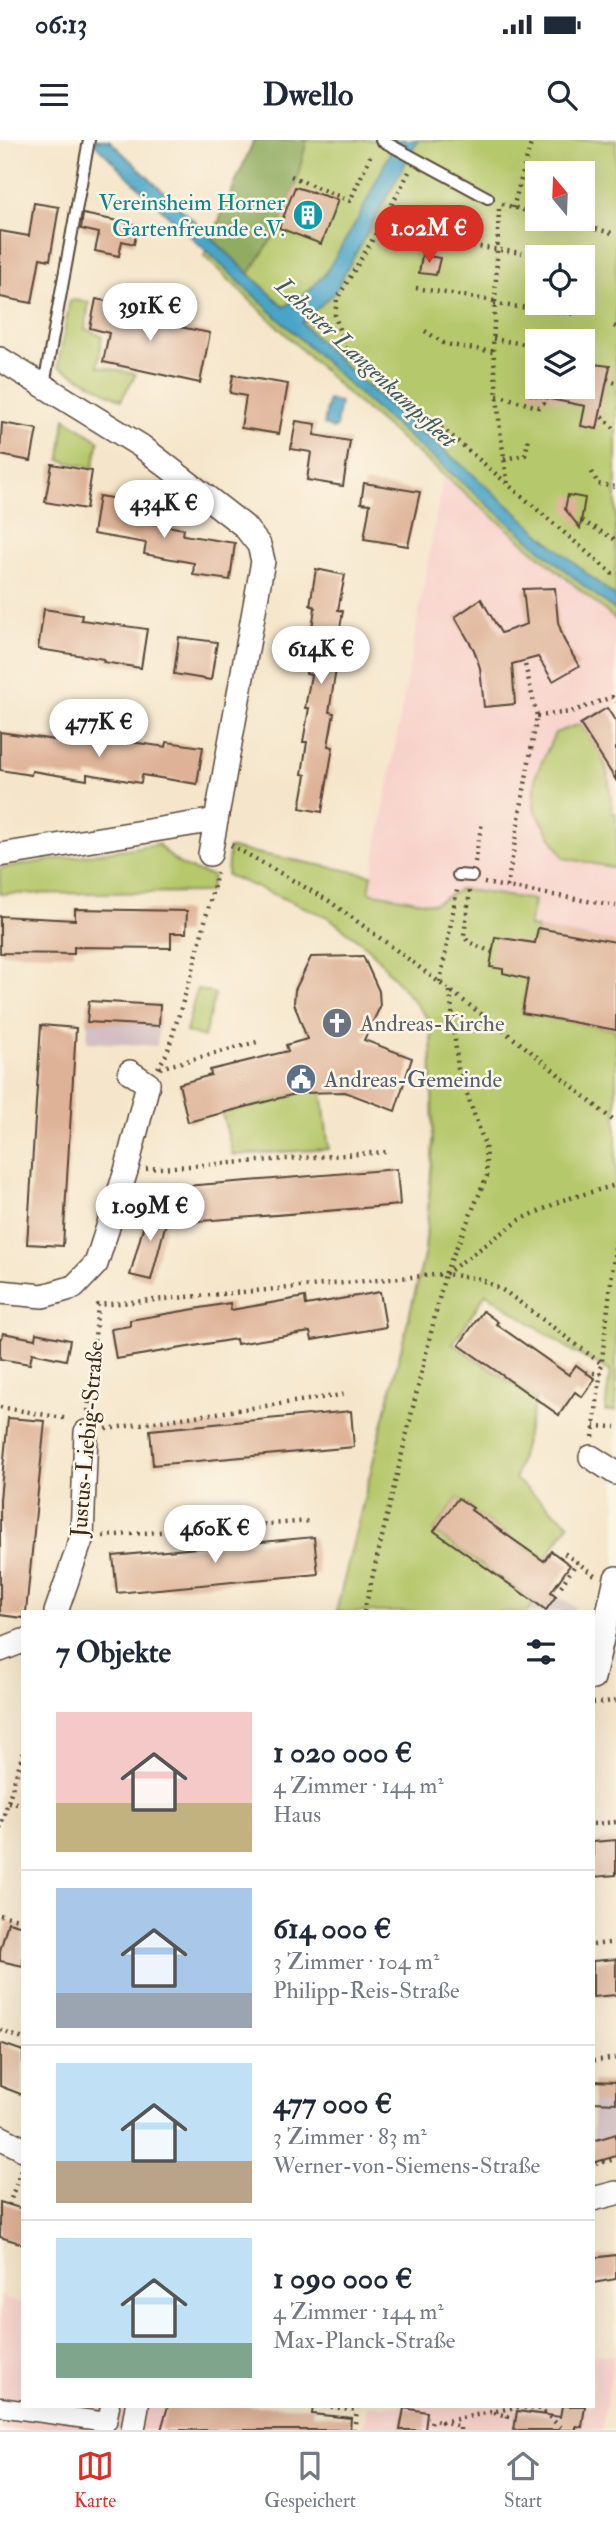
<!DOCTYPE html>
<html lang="de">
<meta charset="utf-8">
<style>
body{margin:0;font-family:"IM FELL Double Pica",serif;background:#f6f6f7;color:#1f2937;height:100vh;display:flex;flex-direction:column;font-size:26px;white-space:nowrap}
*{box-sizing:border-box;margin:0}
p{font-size:23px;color:#747a83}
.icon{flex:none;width:38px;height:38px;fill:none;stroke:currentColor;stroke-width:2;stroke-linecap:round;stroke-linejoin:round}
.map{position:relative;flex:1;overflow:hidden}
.sheet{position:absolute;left:21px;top:1470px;width:574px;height:798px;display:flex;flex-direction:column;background:#fff;border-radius:0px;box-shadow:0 7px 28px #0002}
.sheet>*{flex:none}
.needle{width:46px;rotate:341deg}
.buttons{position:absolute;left:525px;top:21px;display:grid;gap:14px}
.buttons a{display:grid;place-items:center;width:70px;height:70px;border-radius:0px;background:#fff;box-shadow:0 7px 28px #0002;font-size:35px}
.price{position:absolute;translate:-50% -60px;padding:0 16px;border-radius:24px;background:#fff;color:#222;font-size:23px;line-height:46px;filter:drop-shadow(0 2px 4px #0008)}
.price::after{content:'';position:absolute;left:50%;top:42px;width:21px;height:16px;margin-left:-10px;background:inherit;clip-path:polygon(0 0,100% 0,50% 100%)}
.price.on{background:#d93025;color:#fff}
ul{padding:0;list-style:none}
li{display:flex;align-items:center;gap:21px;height:175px;padding:0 35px}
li+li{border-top:2px solid #e0e1e3}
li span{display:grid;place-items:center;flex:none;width:196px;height:140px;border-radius:0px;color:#555}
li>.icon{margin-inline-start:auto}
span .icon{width:84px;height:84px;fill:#fffc;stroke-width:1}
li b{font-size:30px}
h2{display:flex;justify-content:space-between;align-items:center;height:84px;padding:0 35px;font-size:30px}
.status{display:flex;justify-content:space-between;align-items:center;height:49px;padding:0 35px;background:#fff;direction:ltr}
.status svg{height:19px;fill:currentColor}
header{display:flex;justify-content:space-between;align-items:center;height:91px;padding:0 35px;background:#fff;font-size:32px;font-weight:700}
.tab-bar{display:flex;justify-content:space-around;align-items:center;height:98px;border-top:2px solid #e0e1e3;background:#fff;font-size:19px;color:#747a83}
.tab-bar a{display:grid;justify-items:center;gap:4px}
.tab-bar .on{color:#d93025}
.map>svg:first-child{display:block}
.built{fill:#f7d0ca}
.industrial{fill:#d2bec2}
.green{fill:#b6c86c;stroke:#787945;stroke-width:2;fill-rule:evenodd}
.forest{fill:#90ac60;stroke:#666b3f;stroke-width:2}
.water{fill:#4aa5c8;stroke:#426873;stroke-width:2}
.building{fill:#deb297}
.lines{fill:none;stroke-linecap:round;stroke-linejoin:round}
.service-casing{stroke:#574638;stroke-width:14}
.pedestrian-casing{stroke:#574638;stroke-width:21}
.minor-casing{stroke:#574638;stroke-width:26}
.path{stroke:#574638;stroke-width:4.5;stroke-dasharray:2 5;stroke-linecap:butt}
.service{stroke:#fff;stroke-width:10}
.pedestrian{stroke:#fff;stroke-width:18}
.minor{stroke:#fff;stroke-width:23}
.labels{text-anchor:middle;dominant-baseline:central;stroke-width:5;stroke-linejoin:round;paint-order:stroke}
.culture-label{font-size:23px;fill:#0d838f;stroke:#fcf5e5;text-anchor:end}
.worship-label{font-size:23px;fill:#5b616d;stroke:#fcf5e5;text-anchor:start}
.service-label{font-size:23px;fill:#4e5e75;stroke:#fcf5e5;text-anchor:start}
.street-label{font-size:23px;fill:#3b2a1e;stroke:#fcf5e5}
.water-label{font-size:24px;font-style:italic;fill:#415b62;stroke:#fcf5e5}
</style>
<div class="status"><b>06:13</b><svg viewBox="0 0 49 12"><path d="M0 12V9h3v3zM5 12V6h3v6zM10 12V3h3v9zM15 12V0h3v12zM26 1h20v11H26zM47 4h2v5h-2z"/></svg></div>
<header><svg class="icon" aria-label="menu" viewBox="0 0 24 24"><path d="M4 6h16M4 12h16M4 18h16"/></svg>Dwello<svg class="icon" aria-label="search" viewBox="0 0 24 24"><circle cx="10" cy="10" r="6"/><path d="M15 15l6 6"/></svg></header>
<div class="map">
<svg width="616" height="2290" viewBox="0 0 616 2290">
<rect width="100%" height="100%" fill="#fcf5e5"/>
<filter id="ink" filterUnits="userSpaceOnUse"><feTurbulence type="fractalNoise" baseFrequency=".0143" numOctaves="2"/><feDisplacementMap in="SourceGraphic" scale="14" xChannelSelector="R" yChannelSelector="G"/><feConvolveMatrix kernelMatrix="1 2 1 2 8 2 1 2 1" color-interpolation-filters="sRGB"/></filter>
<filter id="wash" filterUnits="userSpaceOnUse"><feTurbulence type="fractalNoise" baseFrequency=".00686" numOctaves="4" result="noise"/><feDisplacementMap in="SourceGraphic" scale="28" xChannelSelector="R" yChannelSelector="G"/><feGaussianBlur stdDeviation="1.57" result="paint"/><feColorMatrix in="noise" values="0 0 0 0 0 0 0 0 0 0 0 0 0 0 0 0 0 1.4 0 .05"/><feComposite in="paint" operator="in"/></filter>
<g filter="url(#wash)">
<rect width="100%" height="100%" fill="#f5e6cb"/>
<g class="built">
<polygon points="443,336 616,480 616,890 522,873 537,788 529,788 461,749 433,764 369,752"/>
<polygon points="0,2157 23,2164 23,2266 200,2266 196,2290 0,2290"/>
<polygon points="593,2215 614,2215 602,2290 363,2290 367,2266 593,2266"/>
</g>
<g class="industrial">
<polygon points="89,861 160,865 157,906 87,902"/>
<polygon points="544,1447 576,1468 575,1472 526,1472"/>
<polygon points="593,1941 616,1942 616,2016 593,2023"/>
</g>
<g class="green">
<path d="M254 0H616V480L351 257 204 116ZM537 33H583V79H537ZM537 117H583V163H537ZM537 201H583V247H537Z"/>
<polygon points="70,160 89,162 85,189 102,196 98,226 136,234 121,260 58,226"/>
<polygon points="65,278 99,301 93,328 60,320"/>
<polygon points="580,584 602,617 608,635 612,673 616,673 616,728 564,718 534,668 536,635 555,593"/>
<path d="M158 704C180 728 183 727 213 736L209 752 0 754V728Z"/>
<polygon points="229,708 372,735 369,752 433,764 461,749 534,760 529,787 538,788 522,873 616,890 616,1271 605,1271 610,1231 575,1213 486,1153 453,1204 536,1259 515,1339 569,1384 544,1421 471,1370 472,1368 458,1358 434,1391 534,1462 527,1472 336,1472 425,1112 433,1003 431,882 370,809 328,777 227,735"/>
<polygon points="197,849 215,854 204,897 186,892"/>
<polygon points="322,952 329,1009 233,1015 222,973 299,953"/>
</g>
<polygon class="forest" points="254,0 307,0 295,47 279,88 249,134 211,99"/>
<g class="water">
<path d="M91 0H109L284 167 309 151 325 134 359 77 396 0H418L334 153 302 183C352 238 413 284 470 332 519 374 565 418 616 457V471L579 442 371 265 153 61Z"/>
<polygon points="328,260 340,262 336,287 333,289 324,285"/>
</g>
<g id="blocks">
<g class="building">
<polygon points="295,47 338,60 321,104 279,88"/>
<polygon points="34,63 59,67 50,120 40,118 32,163 0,157 0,91 29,96"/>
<polygon points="83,74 138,85 134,104 122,101 119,116 95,111 99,93 81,89"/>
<polygon points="422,115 440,118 436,135 419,133"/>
<polygon points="96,159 147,170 145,180 210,193 200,243 103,222 109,193 90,188"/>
<polygon points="593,224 610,226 597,289 581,286 585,266 529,255 530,247 589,247"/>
<polygon points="233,235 288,244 279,294 241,288 246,256 230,253"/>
<polygon points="296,281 316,284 314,295 350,301 343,346 307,340 311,312 291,309"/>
<polygon points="2,283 37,289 31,321 0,315"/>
<polygon points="52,324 92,331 86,369 45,362"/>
<polygon points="364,343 420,352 408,406 364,399 370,364 361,363"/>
<polygon points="568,355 585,358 580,388 565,369"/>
<polygon points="99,356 135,362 132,380 184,389 183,395 235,403 230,440 193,435 194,423 144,414 146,403 93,394"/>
<polygon points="316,429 345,435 338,470 343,471 337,504 340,505 329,572 334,573 328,606 333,607 322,672 300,668 306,635 302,634 307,602 303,602 309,568 305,568 311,535 306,534 315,467 310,465"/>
<polygon points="555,448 558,482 564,500 579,526 553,541 538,517 512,524 515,564 484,567 480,528 474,510 455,477 481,459 501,493 527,484 523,449"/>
<polygon points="44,469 82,475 81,480 147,489 141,528 103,522 104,519 38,509"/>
<polygon points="179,497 217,502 211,540 174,534"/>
<polygon points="607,568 616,582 616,640 580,584"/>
<polygon points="0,592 55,600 55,596 108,604 109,599 166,607 167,602 203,607 197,644 142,635 141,643 87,634 87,640 32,631 31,635 0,630"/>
<polygon points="75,769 187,771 186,793 171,793 171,808 74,807 74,814 0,813 0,776 75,780"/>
<polygon points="538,788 616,802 616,890 522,873 528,839 503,833 503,829 490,827 495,797 535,803"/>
<polygon points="363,816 379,851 380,867 364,900 412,918 395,971 345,952 299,953 188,982 179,944 211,935 210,930 288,911 286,905 307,899 294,863 295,850 311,817"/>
<polygon points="89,861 160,865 159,886 87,882"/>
<polygon points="41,885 76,888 63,1106 27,1104"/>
<polygon points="397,1029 400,1065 176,1083 173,1047"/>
<polygon points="149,1066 169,1071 151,1140 130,1135"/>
<polygon points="380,1152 386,1187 312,1200 310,1192 237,1204 236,1199 116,1219 111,1189 130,1186 130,1180 230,1163 231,1170 305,1157 306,1165"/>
<polygon points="483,1171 498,1182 496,1184 569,1235 576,1225 595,1239 582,1257 575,1252 559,1275 459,1205"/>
<polygon points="3,1193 35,1199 36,1193 70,1200 66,1220 32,1213 30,1224 0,1219 0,1198 2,1198"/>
<polygon points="351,1271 354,1307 153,1325 150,1290"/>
<polygon points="8,1278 45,1281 26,1472 23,1472 23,1478 0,1475 0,1359"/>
<polygon points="458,1358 473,1368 471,1370 544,1421 551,1411 570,1425 551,1452 556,1456 546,1470 434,1391"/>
<polygon points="314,1397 318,1434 117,1453 113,1416"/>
<polygon points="616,1700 616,1735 593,1737 593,1702"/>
<polygon points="8,1782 23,1786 23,1826 0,1821 0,1811"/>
<polygon points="616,1819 616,1855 593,1857 593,1821"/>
<polygon points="0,1903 23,1911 23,1955 0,1946"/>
<polygon points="593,1941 616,1942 616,1963 593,1962"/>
<polygon points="616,1994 616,2016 593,2023 593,2001"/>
<polygon points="0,2062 23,2069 23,2104 0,2097"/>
<polygon points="616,2115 616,2139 593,2143 593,2118"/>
<polygon points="168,2266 313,2266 312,2274 351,2278 350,2290 161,2290"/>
<polygon points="562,2266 585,2266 582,2287 576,2286 576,2290 514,2290 517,2271 560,2277"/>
<polygon points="404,2268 427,2272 425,2290 400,2290"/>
</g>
</g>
</g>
<g filter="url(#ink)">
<use href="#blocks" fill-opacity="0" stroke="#574638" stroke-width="2"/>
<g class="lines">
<g class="service-casing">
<g id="service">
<polyline points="381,0 488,58"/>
<polyline points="44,245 89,0"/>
<polyline points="458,735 472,736"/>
</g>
</g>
<g class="pedestrian-casing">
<polyline id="pedestrian" points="0,2267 107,2282 110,2266"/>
</g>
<g class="minor-casing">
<g id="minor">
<polyline points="0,219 141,306 244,386 259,405 263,421 210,714"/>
<polyline points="0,715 216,680"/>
<polyline points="0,1152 43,1156 74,1147 96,1124 126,1031 148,944 130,932"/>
<polyline points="591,1317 616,1333"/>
<polyline points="56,1472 82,1397 86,1292"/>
<polyline points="0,1510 23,1501"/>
<polyline points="593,1538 616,1438"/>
<polyline points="0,1997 23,2009"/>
<polyline points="593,2059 616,2053"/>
<polyline points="133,2290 137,2266"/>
</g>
</g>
<g class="path">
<polyline points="409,32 383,82 337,159 335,175 344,207 382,244 448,293 616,437"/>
<polyline points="291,36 316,47"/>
<polyline points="313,53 316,47 350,61 372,12"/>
<polyline points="502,64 537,74"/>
<polyline points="513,68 532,0"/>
<polyline points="499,69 493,207 500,290 508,346"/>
<polyline points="555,79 616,94"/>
<polyline points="429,82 438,101 522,113"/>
<polyline points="416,148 494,161"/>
<polyline points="494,164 577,174 579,163"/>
<polyline points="614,186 616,187"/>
<polyline points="425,191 445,204 493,212"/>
<polyline points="493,199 537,206"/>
<polyline points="607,239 616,243"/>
<path d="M497 256C512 258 524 264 539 267L544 263 546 259"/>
<polyline points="602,277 616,290"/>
<polyline points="504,319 525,315 529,298"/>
<polyline points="592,332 598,344 616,347"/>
<polyline points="582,381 616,400"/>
<polyline points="537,576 571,572 612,557 616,562"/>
<polyline points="231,705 329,761 391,806 529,910 616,983"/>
<polyline points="475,722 482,682"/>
<polyline points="484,743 616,766"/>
<polyline points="507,747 537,576 524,520"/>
<polyline points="470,751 464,795 468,802 492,812"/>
<polyline points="440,842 457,750"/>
<polyline points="450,851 458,929 485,1005 487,1036 445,1134 480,1139 506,1152 602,1224"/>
<polyline points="158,928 167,913 193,829 217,733"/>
<polyline points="160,928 261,901"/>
<polyline points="146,1029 386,1012"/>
<polyline points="586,1232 601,1234"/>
<polyline points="0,1267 69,1279"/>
<polyline points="88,1271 98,1165 445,1134 520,1080 563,1060 616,1045"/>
<polyline points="594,1286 616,1287"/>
<polyline points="106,1289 348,1254"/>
<polyline points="593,1297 616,1099"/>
<polyline points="103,1396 311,1381"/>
<polyline points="560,1418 564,1413 596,1436"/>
<polyline points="561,1446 577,1422"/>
<polyline points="364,1472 445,1134"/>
<polyline points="593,1563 616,1561"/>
<polyline points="8,1662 23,1664"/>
<polyline points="593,1684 616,1682"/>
<polyline points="0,1688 23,1613"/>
<polyline points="0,1775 23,1780"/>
<polyline points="593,1805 616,1802"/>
<polyline points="0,1890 23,1899"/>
<polyline points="593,1921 616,1918"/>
<polyline points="596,2024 616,2019"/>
<polyline points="9,2065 21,2029"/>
<polyline points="324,2266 357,2270 358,2266"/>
<polyline points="494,2273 508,2276 507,2280"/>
<polyline points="431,2283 432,2280 442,2282"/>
<polyline points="354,2290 357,2270"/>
<polyline points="460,2290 460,2287 442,2282 516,2267 540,2269 564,2290"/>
</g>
<use href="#service" class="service"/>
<use href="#pedestrian" class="pedestrian"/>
<use href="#minor" class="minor"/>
</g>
</g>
<defs>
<g id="building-disc" transform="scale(1.575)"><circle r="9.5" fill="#0f9aa8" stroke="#fcf5e5"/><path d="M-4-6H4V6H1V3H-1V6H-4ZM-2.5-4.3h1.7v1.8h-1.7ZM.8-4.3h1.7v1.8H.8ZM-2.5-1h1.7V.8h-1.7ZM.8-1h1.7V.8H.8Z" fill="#fff"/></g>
<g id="church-disc" transform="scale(1.575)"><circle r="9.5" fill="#6b7280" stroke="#fcf5e5"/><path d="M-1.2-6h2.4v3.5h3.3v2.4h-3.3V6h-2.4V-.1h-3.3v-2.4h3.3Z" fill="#fff"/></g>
<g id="civic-disc" transform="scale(1.575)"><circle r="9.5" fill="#5c6f8a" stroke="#fcf5e5"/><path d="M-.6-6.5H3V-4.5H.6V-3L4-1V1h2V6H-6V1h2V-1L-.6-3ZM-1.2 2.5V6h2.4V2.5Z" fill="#fff"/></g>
</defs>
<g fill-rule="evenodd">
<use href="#building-disc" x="308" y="75"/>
<use href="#church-disc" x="337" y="883"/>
<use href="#civic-disc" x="301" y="939"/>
</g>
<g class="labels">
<g class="culture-label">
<text x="285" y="62">Vereinsheim Horner<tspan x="285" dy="26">Gartenfreunde e.V.</tspan></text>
</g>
<g class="worship-label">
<text x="360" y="883">Andreas-Kirche</text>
</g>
<g class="service-label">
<text x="324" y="939">Andreas-Gemeinde</text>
</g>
<g class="street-label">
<text transform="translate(87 1299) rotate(-85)">Justus-Liebig-Straße</text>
</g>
<g class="water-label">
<text transform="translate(366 223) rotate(43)">Lehester Langenkampsfleet</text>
</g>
</g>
</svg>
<div class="buttons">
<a><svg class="needle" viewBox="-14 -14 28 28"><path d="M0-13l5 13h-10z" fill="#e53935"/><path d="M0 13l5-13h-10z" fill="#747a83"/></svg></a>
<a><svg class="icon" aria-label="locate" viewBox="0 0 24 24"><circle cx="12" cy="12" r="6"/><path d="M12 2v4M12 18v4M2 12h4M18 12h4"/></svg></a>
<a><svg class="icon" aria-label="layers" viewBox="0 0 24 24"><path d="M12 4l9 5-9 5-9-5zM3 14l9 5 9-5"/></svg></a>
</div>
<b class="price on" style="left:429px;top:125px">1.02M €</b>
<b class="price" style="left:150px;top:203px">391K €</b>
<b class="price" style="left:164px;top:400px">434K €</b>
<b class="price" style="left:321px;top:546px">614K €</b>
<b class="price" style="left:99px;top:619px">477K €</b>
<b class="price" style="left:150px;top:1103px">1.09M €</b>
<b class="price" style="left:215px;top:1425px">460K €</b>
<section class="sheet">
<h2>7 Objekte<svg class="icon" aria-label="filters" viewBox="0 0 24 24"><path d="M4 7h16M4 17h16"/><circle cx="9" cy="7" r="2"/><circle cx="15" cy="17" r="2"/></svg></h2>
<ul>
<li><span style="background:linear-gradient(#f6c9c9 65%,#c2b280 0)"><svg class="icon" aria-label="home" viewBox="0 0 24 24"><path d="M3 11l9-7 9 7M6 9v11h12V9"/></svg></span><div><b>1 020 000 €</b><p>4 Zimmer · 144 m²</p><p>Haus</p></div></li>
<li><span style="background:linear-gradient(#a9c7e8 75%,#9aa5b1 0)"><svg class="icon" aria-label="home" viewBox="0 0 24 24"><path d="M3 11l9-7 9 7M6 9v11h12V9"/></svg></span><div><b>614 000 €</b><p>3 Zimmer · 104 m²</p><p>Philipp-Reis-Straße</p></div></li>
<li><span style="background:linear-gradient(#bfe0f5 70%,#b9a48a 0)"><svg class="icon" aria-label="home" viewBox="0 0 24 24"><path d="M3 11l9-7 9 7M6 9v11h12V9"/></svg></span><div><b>477 000 €</b><p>3 Zimmer · 83 m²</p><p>Werner-von-Siemens-Straße</p></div></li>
<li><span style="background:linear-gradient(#bfe0f5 75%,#7fa58c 0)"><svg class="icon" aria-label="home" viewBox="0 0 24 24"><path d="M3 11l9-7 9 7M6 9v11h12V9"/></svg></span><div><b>1 090 000 €</b><p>4 Zimmer · 144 m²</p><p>Max-Planck-Straße</p></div></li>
</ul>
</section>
</div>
<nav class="tab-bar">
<a class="on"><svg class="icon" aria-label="map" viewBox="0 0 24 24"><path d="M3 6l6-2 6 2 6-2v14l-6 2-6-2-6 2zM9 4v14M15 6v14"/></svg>Karte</a>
<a><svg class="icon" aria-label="saved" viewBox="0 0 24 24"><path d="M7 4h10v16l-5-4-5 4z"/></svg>Gespeichert</a>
<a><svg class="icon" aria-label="home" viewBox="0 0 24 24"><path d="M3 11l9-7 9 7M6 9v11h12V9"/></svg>Start</a>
</nav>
